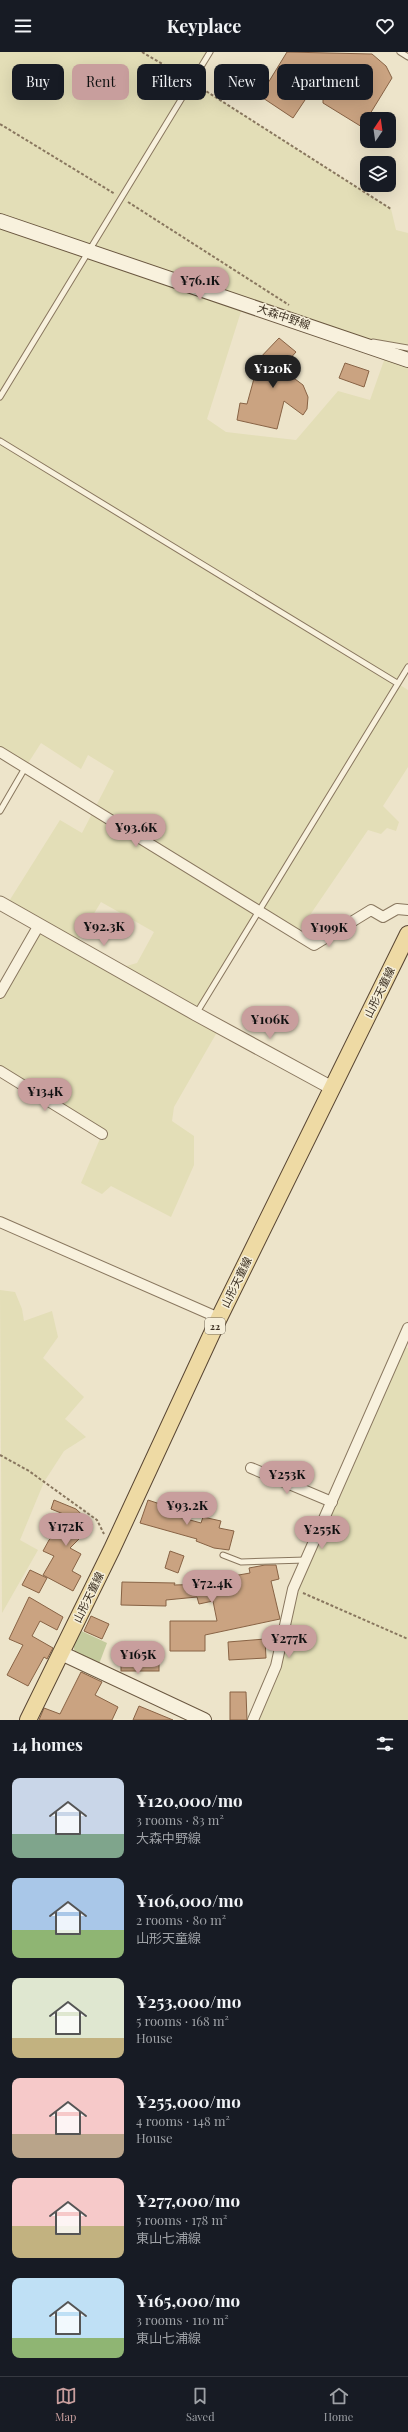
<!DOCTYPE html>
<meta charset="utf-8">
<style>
body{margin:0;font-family:"Playfair Display","Noto Sans JP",serif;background:#20242c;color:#f1f3f6;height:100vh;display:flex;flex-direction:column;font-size:15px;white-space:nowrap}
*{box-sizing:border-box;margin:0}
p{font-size:13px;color:#9ea1a6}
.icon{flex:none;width:22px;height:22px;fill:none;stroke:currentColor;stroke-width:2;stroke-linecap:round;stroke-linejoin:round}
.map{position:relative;height:1668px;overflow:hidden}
.drawer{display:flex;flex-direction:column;background:#171b24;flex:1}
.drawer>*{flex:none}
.hud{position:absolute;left:12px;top:12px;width:384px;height:36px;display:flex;gap:8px}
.needle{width:26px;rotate:13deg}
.fabs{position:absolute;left:360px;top:60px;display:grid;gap:8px}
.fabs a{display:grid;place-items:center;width:36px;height:36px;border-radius:8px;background:#171b24;box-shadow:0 4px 16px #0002;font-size:20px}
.price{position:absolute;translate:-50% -34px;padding:0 9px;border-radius:14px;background:#c89e9d;color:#111;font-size:13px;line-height:26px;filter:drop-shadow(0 1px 2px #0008)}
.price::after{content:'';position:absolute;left:50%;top:24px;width:12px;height:9px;margin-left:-6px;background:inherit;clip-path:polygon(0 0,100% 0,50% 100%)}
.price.current{background:#222;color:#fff}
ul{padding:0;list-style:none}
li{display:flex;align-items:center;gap:12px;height:100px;padding:0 12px}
li span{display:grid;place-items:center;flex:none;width:112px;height:80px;border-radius:8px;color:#555}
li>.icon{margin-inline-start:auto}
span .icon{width:48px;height:48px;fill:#fffc;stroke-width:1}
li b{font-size:17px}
h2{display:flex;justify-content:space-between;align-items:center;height:48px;padding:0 12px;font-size:17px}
.chip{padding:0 14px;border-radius:8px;background:#171b24;box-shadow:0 4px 16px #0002;font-size:14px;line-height:36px}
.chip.current{background:#c89e9d;color:#111}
header{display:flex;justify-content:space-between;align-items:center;height:52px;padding:0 12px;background:#171b24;font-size:18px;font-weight:700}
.dock{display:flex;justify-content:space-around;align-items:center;height:56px;border-top:1px solid #363941;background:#171b24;font-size:11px;color:#9ea1a6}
.dock a{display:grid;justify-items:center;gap:2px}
.dock .current{color:#c89e9d}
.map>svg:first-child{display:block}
.farmland{fill:#e3deb7;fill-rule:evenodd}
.green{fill:#c4cb9d}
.building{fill:#caa381;stroke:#886345}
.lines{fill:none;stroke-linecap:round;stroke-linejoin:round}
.service-casing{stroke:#89775f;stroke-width:7}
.minor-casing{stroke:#89775f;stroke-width:12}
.tertiary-casing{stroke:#89775f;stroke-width:15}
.secondary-casing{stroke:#6b5841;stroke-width:16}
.primary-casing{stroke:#584532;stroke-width:18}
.path{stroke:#89775f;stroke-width:2;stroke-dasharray:3 2;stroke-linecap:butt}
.service{stroke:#f8f1dd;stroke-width:5}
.minor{stroke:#f8f1dd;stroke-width:10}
.tertiary{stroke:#f8f1dd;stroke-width:13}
.secondary{stroke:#f8f1dd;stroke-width:14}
.primary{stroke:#eedaa4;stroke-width:16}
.labels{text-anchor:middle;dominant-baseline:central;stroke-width:3;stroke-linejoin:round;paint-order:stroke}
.shield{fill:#f5eed9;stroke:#736858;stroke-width:1}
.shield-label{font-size:10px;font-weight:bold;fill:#3b2f21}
.street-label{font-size:11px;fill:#3b2f21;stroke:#f5eed9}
</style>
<header><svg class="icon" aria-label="menu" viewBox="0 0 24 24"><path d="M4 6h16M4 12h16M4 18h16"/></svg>Keyplace<svg class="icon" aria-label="heart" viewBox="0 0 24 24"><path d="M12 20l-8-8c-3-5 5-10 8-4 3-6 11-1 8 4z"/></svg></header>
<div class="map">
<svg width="408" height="1668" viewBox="0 0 408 1668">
<rect width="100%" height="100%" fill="#ede4ca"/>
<g class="farmland">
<path d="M0 0H210L192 30 391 157 396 178 408 181V296L347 285 244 250 207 367 226 380 296 388 338 339 370 348 387 300 408 308V615L397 631 408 638V715L383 754 399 770 396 779 387 776 381 782 368 778 297 882 259 858 196 962 220 975 174 1055 172 1069 194 1084V1113L171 1165 111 1134 102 1142 81 1131 102 1082 0 1019V941L39 873 6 854 60 768 82 781 114 719 88 703 81 717 41 691 25 716 0 700ZM101 850 154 880 137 911 116 917 75 893Z"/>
<polygon points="0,1238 15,1240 22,1257 24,1269 52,1259 58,1285 43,1306 84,1345 65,1367 86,1385 64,1399 44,1430 20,1488 38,1498 2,1561"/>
<polygon points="400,1293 408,1296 408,1668 253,1668 276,1614 293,1537"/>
</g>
<polygon class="green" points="77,1577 107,1591 99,1612 75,1601 72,1587"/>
<g class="building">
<polygon points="287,0 372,2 386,14 392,26 362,75 323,51 323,46 316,41 309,42 293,66 260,44"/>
<polygon points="279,286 296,300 277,321 295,327 303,333 308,345 307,357 303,363 284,349 277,377 237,368 240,351 247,352 258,312 257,309"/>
<polygon points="345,311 369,319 364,335 339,326"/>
<polygon points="54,1448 76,1457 93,1473 70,1496 81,1502 72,1519 81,1524 73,1539 43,1523 54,1504 43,1499 49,1488 71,1465 51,1457"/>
<polygon points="148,1448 181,1459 179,1465 201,1471 203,1465 221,1469 219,1476 234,1479 229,1498 214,1496 196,1489 197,1487 140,1471"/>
<polygon points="170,1499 184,1504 178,1521 165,1516"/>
<polygon points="265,1513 276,1513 279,1527 271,1529 280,1567 205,1583 205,1599 170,1599 170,1569 217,1569 213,1549 199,1552 197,1545 166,1548 166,1554 121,1553 122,1530 175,1531 174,1533 215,1532 216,1527 250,1521 249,1516"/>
<polygon points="30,1518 47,1526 39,1541 22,1533"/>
<polygon points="29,1545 63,1565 57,1578 40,1569 32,1584 53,1596 47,1607 44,1605 28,1634 7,1623 23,1593 9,1587"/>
<polygon points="91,1564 109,1572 102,1587 84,1579"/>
<polygon points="265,1587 266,1606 229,1608 228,1590"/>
<rect x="121" y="1598" width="38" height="21"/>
<polygon points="81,1620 102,1630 95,1643 118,1655 112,1668 39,1668 44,1656 60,1662"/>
<polygon points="230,1640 246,1640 247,1668 230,1668"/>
<polygon points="139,1654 173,1668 133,1668"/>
</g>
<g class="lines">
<g class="service-casing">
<g id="service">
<polyline points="400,0 408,5"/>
<polyline points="373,290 408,296"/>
<polyline points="0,345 210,0"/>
<polyline points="0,389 397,631"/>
<polyline points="0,759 25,716"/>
<polyline points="196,962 408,615"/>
<polyline points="223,1503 241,1510 306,1508"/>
</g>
</g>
<g class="minor-casing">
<g id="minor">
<polyline points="0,700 314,893 371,858 383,865 397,857 408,858"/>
<polyline points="0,941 39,873"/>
<polyline points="0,1019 102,1082"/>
<polyline points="0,1170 219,1266"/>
<polyline points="251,1416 332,1450"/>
<polyline points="253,1668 276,1614 293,1537 408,1276"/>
</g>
</g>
<g class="tertiary-casing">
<polyline id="tertiary" points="0,851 196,962 332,1036"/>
</g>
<g class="secondary-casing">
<g id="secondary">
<polyline points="0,169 408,308"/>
<polyline points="61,1601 204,1668"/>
</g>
</g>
<g class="primary-casing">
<polyline id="primary" points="28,1668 112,1497 219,1266 408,882"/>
</g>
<g class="path">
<polyline points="142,0 186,26"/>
<polyline points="198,34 391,157"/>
<polyline points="0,72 115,142"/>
<polyline points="128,150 289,253"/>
<polyline points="0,1403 29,1419 97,1468 104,1482"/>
<polyline points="303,1541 408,1587"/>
</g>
<use href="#service" class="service"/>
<use href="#minor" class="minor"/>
<use href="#tertiary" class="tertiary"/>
<use href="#secondary" class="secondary"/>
<use href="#primary" class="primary"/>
</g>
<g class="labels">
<rect class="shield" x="205" y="1266" width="20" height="16" rx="3"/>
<g class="shield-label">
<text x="215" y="1274">22</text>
</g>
<g class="street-label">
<text transform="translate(284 264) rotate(19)">大森中野線</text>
<text transform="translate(379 940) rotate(-64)">山形天童線</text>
<text transform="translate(236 1230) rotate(-64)">山形天童線</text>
<text transform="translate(88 1545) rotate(-64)">山形天童線</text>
</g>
</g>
</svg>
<div class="fabs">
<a><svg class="needle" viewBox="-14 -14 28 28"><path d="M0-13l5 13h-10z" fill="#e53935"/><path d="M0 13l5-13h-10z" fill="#9ea1a6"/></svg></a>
<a><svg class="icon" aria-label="layers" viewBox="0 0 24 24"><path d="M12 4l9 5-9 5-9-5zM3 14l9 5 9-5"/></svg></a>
</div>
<b class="price" style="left:200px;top:249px">¥76.1K</b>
<b class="price current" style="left:273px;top:337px">¥120K</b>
<b class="price" style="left:136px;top:796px">¥93.6K</b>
<b class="price" style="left:104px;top:895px">¥92.3K</b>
<b class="price" style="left:329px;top:896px">¥199K</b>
<b class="price" style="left:270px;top:988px">¥106K</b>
<b class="price" style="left:45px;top:1060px">¥134K</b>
<b class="price" style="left:287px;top:1443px">¥253K</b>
<b class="price" style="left:187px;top:1474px">¥93.2K</b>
<b class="price" style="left:66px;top:1495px">¥172K</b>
<b class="price" style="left:322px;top:1498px">¥255K</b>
<b class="price" style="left:212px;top:1552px">¥72.4K</b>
<b class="price" style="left:289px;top:1607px">¥277K</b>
<b class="price" style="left:138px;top:1623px">¥165K</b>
<div class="hud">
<a class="chip">Buy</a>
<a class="chip current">Rent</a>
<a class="chip">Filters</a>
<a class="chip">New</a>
<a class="chip">Apartment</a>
</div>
</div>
<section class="drawer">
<h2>14 homes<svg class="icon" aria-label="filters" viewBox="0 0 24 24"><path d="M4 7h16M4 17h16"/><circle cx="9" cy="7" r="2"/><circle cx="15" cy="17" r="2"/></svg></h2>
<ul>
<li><span style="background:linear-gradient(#c9d6e8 70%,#7fa58c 0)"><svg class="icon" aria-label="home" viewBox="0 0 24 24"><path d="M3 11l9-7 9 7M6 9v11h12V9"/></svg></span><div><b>¥120,000/mo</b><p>3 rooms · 83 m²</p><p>大森中野線</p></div></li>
<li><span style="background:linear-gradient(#a9c7e8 65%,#8fb573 0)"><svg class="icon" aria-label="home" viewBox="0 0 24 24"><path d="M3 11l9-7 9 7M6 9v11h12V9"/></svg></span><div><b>¥106,000/mo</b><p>2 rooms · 80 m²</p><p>山形天童線</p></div></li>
<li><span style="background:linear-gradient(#dfe7d0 75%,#c2b280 0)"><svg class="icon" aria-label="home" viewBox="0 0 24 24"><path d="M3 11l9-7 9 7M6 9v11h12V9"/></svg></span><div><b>¥253,000/mo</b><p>5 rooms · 168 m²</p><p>House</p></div></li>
<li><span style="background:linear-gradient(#f6c9c9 70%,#b9a48a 0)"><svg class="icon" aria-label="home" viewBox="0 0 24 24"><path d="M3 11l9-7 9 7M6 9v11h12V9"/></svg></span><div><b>¥255,000/mo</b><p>4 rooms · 148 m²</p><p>House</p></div></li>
<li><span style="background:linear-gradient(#f6c9c9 60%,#c2b280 0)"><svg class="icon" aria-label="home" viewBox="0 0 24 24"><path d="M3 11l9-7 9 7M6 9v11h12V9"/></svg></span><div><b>¥277,000/mo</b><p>5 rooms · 178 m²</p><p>東山七浦線</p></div></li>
<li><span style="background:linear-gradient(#bfe0f5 75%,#8fb573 0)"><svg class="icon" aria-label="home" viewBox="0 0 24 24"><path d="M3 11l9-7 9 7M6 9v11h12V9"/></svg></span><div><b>¥165,000/mo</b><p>3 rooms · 110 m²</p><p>東山七浦線</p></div></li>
</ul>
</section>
<nav class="dock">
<a class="current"><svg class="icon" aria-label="map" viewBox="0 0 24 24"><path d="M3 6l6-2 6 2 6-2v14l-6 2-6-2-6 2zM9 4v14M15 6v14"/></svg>Map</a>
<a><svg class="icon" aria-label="saved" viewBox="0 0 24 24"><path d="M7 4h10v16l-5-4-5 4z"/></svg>Saved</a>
<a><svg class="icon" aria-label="home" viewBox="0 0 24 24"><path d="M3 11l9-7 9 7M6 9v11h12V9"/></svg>Home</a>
</nav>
